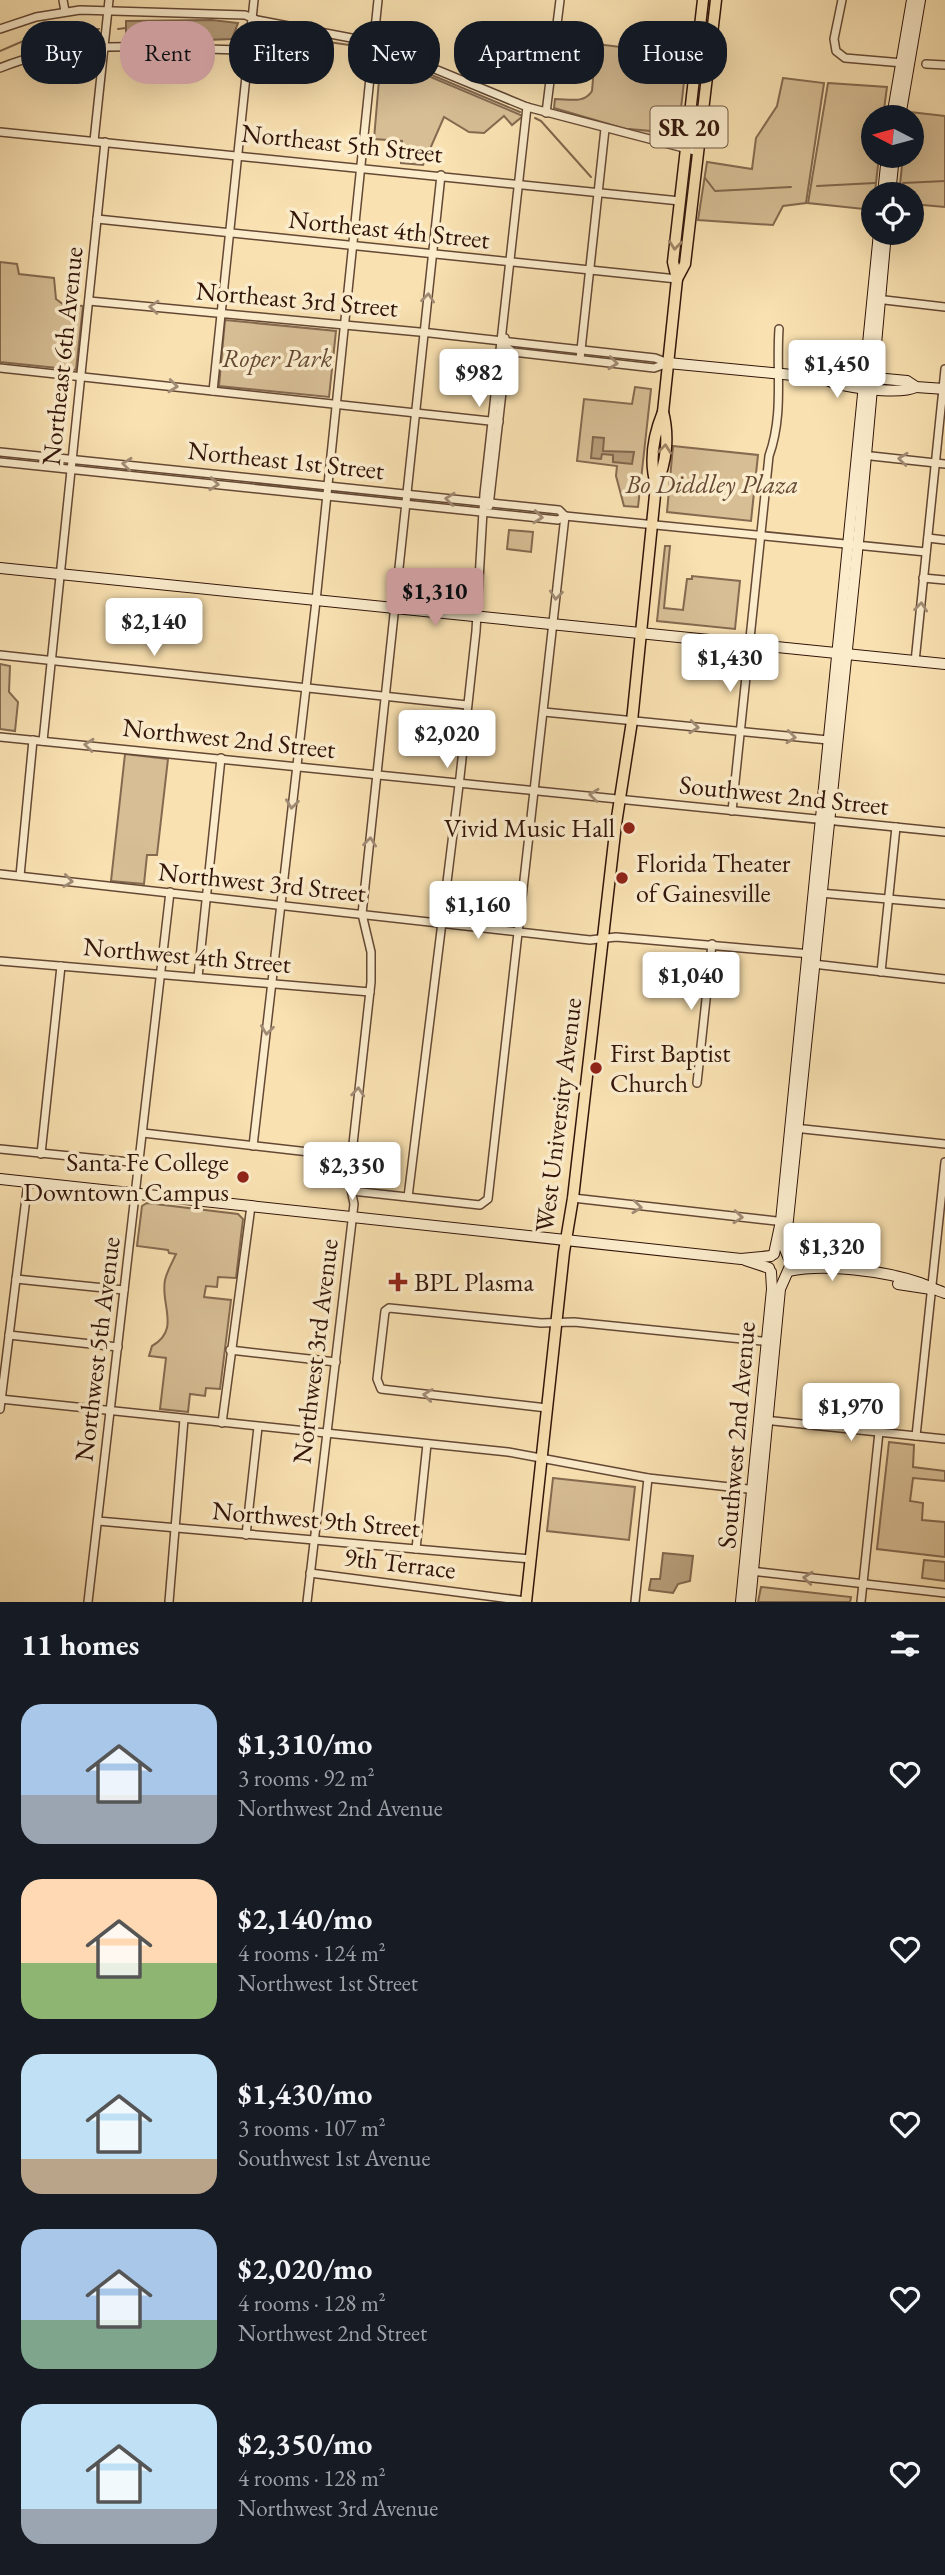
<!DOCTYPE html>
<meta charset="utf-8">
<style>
body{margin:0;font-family:"EB Garamond",serif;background:#20242c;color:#f1f3f6;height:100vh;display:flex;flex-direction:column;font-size:26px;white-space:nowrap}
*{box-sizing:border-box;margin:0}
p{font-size:23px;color:#9ea1a6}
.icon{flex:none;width:38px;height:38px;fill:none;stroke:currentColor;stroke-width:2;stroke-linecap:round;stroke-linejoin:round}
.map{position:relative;height:1602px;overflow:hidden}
.sheet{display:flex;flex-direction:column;background:#171b24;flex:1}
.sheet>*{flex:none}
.guide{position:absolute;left:21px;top:21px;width:903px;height:63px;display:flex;gap:14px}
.needle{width:46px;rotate:276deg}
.buttons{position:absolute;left:861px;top:105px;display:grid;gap:14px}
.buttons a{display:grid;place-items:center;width:63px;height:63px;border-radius:50%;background:#171b24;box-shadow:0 7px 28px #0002;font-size:35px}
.price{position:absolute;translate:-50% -60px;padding:0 16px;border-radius:7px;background:#fff;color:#222;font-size:23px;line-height:46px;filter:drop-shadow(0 2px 4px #0008)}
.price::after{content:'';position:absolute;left:50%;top:42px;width:21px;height:16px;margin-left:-10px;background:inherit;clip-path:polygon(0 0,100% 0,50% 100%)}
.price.selected{background:#c59692;color:#111}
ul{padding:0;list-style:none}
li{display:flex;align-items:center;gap:21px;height:175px;padding:0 21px}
li span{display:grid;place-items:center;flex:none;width:196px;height:140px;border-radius:21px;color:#555}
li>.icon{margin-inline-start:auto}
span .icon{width:84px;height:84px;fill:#fffc;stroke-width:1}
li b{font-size:30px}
h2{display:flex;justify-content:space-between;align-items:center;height:84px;padding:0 21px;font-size:30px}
.pill{padding:0 24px;border-radius:28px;background:#171b24;box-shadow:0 7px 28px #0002;font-size:24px;line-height:63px}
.pill.selected{background:#c59692;color:#111}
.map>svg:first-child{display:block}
.green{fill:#d7be95;stroke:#846a50;stroke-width:2}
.water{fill:#b59c78;stroke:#81664c;stroke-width:2}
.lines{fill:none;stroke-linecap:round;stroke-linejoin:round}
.stream{stroke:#81664c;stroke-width:2}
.street-casing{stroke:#644834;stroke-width:10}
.secondary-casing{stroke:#32150a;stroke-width:12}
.primary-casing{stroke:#32150a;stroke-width:13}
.highway-casing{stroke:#32150a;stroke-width:15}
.street{stroke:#fbeccc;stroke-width:7}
.secondary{stroke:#fbeccc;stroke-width:10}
.primary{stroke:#f9e1b1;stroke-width:10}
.highway{stroke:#f9e1b1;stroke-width:12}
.oneway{stroke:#9f8566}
.oneway2{stroke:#a18b75}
.poi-dot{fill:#8f2418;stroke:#fbeccc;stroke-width:2.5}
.labels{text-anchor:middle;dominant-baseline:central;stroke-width:7;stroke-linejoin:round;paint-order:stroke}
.shield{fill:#fbeccc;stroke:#6e5644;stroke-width:2}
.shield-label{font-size:24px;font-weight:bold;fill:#32150a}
.street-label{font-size:26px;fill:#32150a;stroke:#fbeccc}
.park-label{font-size:26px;font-style:italic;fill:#644834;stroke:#fbeccc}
.poi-label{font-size:26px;fill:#32150a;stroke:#fbeccc;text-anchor:start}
</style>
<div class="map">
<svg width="945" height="1602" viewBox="0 0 945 1602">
<rect width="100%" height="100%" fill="#f9e1b1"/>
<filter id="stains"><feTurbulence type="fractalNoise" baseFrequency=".00286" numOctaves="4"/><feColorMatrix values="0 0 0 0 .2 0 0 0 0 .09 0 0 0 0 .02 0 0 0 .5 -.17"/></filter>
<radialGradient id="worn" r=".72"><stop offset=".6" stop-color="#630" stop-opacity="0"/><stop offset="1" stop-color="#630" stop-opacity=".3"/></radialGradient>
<g class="green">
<path d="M596 44 687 55 677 144 554 108 555 99C569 99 584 104 592 91Z"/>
<polygon points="381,56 523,116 512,125 504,116 484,133 469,132 444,117 423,165 401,163 402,141 374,139"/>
<polygon points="783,78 824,83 806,203 783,206 773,225 698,220 707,162 752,169 756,138 777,106"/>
<polygon points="828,83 887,87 883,117 873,117 873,156 879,156 873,210 808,203"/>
<polygon points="910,112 945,116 945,207 912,204 912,194 899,194 903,156 912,156"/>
<polygon points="0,262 17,264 19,274 54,278 56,299 64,305 83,306 76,370 0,362"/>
<polygon points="225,320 336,331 329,397 219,386"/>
<polygon points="635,387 651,389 638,507 624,506 616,476 617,466 577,461 584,399 632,404"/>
<polygon points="673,446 758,455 751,521 667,512"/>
<polygon points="509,530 533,532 531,552 507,549"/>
<polygon points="665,546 670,546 664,608 683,610 687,579 692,579 692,576 740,581 735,629 657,621"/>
<polygon points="0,664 10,666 9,692 18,702 15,731 0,729"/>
<polygon points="125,754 168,759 157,855 147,855 144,884 111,881"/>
<path d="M147 1203 238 1214 243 1219 236 1278 218 1277 217 1287 206 1286 204 1297 231 1300 220 1389 206 1388 205 1396 190 1394 188 1412 160 1409 166 1358 149 1356 152 1346C181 1330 160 1304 165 1280 167 1271 172 1263 176 1254L169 1253 168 1250 137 1246 142 1206Z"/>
<polygon points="889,1442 914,1445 913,1467 945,1471 945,1481 913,1478 910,1501 923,1503 922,1520 945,1522 945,1557 877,1549"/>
<polygon points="553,1478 635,1487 629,1540 547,1531"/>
<polygon points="924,1560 945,1562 945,1581 922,1578"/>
<polygon points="761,1587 851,1597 850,1602 758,1602"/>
</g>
<g class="water">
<polygon points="212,20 238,23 232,39 181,41 126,36 126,21"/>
<polygon points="593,437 604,438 603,451 634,452 632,464 613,462 613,455 602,454 601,459 591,458"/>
<polygon points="663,1553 693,1556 690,1581 678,1584 673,1593 649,1590 651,1579 660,1579"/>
</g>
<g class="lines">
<g class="stream">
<polyline points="118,29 126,28"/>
<polyline points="260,32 363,47"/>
<polyline points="0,51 44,32 60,37 76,29 99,29"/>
<polyline points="384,55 520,112"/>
<polyline points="535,118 541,121 591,177"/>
<polyline points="629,129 673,133"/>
<polyline points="705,178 715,191 791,187"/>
<polyline points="903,183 945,181"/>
<polyline points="817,186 875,183"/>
</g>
<g class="street-casing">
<g id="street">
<polyline points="63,0 65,11"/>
<polyline points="842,0 834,39 836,51 845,58 903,63"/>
<polyline points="0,29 36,17 80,10 245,15 257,20 367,41 527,107 699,152"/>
<polyline points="926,64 945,65"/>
<path d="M0 68C79 35 165 50 248 50"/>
<polyline points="546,113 560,0"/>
<polyline points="0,132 680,201"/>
<polyline points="94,141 109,0"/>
<polyline points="97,219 677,279"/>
<polyline points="876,299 945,307"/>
<polyline points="89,301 430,333 655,358 668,363"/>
<polyline points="505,346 513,352 654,368 668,363"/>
<polyline points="580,359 605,129"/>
<polyline points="0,368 499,422"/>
<polyline points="213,391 254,0"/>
<polyline points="0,452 559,510 565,516"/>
<polyline points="862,455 945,464"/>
<polyline points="0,462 558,520 565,516 926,552"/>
<polyline points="489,506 506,357 505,338"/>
<polyline points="928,538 945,540"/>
<polyline points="923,578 945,580"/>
<polyline points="0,655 467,705"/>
<polyline points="915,662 945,369"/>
<polyline points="544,712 828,740"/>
<polyline points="0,737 945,832"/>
<polyline points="43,741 105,142"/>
<path d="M732 811 769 456C784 414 776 372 779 329"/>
<polyline points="0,874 590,940 616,937 811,954"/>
<polyline points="20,876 33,740"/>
<polyline points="820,893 945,904"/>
<polyline points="0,961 370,992"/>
<polyline points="813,964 945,979"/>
<polyline points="881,972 896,827"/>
<polyline points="198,977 221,758"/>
<polyline points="697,1083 712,944"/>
<polyline points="794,1128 945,1144"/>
<polyline points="143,1133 344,1156"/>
<polyline points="253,1146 316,601 378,0"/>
<polyline points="0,1149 140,1163"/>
<polyline points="41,1154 61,966"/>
<polyline points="344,1156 353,1144 371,982 371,952 362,914 441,175"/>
<polyline points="352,1191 480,1205 488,1199 565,516"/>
<polyline points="408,1197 460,777 476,631 484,494 527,107"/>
<polyline points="573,1198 785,1222"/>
<polyline points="16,1279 124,1290"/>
<polyline points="9,1335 118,1347"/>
<polyline points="230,1350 336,1362"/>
<polyline points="0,1399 508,1452 648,1478 757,1490"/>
<polyline points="547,1408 381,1389 377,1379 385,1311 389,1308 541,1323 574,1322 771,1342"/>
<polyline points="0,1409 28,1182"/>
<polyline points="764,1420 945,1439"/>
<polyline points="222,1423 251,1206"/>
<polyline points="916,1436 945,1162"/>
<polyline points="98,1521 531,1559"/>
<polyline points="246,1535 258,1427"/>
<polyline points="416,1549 427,1444"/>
<polyline points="751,1571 945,1593"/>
<polyline points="310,1573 526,1601"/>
<polyline points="88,1602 170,892"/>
<polyline points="169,1602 184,1419"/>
<polyline points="307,1602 354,1204 344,1156"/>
<polyline points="635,1602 648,1478"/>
<polyline points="861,1602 879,1432"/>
</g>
</g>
<g class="secondary-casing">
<g id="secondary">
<polyline points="892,117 912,0"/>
<polyline points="900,117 920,0"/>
<polyline points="883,194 887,156"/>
<polyline points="890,194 894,156"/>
<polyline points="668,363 823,378 833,374 907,381 916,387 945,389"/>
<path d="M823 378C839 388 900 395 916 387"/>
<polyline points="0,568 945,664"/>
<polyline points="0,1179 741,1259 771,1256"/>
<polyline points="774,1254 781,1221 879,233"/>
<polyline points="745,1260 769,1268"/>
<path d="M789 1271C823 1263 886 1271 920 1283 928 1286 936 1290 945 1293"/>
<polyline points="898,1284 931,1289"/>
<polyline points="741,1602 772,1289 771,1272"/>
<polyline points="750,1602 780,1289 791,1264 785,1249 786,1239 859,533 886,233"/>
</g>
</g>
<g class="primary-casing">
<g id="primary">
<polyline points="677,279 685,264 716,0"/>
<path d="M656 485C649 461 654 434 663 412L677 279 673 262 703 0"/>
<path d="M526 1602 564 1252 573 1198 616 824 632 721 656 485C667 463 669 435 663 412"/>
</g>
</g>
<g class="highway-casing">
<polyline id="highway" points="699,42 713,35"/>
</g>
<use href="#street" class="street"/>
<use href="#secondary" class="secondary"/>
<use href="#primary" class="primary"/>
<use href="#highway" class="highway"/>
</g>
<defs><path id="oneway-chevron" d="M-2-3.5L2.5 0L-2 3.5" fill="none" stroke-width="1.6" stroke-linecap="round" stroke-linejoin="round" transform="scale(1.75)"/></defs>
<g class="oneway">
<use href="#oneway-chevron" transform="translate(675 245) rotate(96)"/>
<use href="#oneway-chevron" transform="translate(665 449) rotate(-84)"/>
</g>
<g class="oneway2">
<use href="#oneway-chevron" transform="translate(428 298) rotate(-84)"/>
<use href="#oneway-chevron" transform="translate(154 307) rotate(-175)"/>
<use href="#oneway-chevron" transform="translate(613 363) rotate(6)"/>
<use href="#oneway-chevron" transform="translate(173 386) rotate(6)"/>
<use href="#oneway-chevron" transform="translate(903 459) rotate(-174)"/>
<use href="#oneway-chevron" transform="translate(127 464) rotate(-174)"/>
<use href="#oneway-chevron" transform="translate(214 484) rotate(6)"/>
<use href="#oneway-chevron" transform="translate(450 499) rotate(-174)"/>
<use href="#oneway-chevron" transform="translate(538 517) rotate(6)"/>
<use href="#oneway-chevron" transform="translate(556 595) rotate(96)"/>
<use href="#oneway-chevron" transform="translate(921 607) rotate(-84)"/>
<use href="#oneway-chevron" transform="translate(694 727) rotate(6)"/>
<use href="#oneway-chevron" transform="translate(791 737) rotate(6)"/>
<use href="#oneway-chevron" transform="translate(89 745) rotate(-174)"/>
<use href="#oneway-chevron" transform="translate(594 795) rotate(-174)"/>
<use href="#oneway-chevron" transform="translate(292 804) rotate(97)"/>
<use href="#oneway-chevron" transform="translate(370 842) rotate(-84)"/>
<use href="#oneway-chevron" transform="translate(68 881) rotate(7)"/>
<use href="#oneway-chevron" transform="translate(267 1030) rotate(97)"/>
<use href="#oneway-chevron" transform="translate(358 1092) rotate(-85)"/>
<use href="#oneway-chevron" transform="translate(637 1207) rotate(6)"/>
<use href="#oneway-chevron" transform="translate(738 1217) rotate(5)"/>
<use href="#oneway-chevron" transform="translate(428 1395) rotate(-173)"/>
<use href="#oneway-chevron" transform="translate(808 1578) rotate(-174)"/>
</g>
<g class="poi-dot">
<circle cx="629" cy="828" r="7"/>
<circle cx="622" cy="878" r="7"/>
<circle cx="596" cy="1068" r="7"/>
<circle cx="243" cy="1177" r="7"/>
<path d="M394.5 1271.5h7v7h7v7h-7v7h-7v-7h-7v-7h7z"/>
</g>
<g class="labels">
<rect class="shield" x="650.5" y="106.5" width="77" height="41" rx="5"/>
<g class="shield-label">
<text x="689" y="127">SR 20</text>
</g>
<g class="street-label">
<text transform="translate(342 143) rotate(6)">Northeast 5th Street</text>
<text transform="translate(389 229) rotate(6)">Northeast 4th Street</text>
<text transform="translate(297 299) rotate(5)">Northeast 3rd Street</text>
<text transform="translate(62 356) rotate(-84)">Northeast 6th Avenue</text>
<text transform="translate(286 460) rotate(6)">Northeast 1st Street</text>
<text transform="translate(229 738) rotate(6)">Northwest 2nd Street</text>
<text transform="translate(784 795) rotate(6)">Southwest 2nd Street</text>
<text transform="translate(262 882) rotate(6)">Northwest 3rd Street</text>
<text transform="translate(187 955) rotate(5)">Northwest 4th Street</text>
<text transform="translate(558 1115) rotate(-83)">West University Avenue</text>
<text transform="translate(97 1349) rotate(-83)">Northwest 5th Avenue</text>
<text transform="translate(315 1351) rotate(-83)">Northwest 3rd Avenue</text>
<text transform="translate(736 1435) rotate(-85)">Southwest 2nd Avenue</text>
<text transform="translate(316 1519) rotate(5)">Northwest 9th Street</text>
<text transform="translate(400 1563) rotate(7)">9th Terrace</text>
</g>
<g class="park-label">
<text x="277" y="358">Roper Park</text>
<text x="712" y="484">Bo Diddley Plaza</text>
</g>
<g class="poi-label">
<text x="615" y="828" text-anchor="end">Vivid Music Hall</text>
<text x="636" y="863">Florida Theater<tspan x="636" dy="30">of Gainesville</tspan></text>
<text x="610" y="1053">First Baptist<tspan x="610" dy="30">Church</tspan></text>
<text x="229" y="1162" text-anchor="end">Santa Fe College<tspan x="229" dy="30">Downtown Campus</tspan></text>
<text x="414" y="1282">BPL Plasma</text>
</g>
</g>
<rect width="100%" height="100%" filter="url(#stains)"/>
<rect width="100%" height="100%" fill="url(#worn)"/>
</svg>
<div class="buttons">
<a><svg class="needle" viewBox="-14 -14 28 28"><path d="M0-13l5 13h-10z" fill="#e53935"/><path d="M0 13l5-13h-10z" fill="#9ea1a6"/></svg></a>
<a><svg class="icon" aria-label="locate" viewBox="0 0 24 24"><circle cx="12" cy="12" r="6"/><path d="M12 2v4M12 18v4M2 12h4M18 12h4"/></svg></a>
</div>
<b class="price" style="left:837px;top:400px">$1,450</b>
<b class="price" style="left:479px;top:409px">$982</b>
<b class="price selected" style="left:435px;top:628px">$1,310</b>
<b class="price" style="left:154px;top:658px">$2,140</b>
<b class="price" style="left:730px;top:694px">$1,430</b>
<b class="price" style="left:447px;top:770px">$2,020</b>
<b class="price" style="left:478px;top:941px">$1,160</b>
<b class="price" style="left:691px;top:1012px">$1,040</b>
<b class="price" style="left:352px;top:1202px">$2,350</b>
<b class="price" style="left:832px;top:1283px">$1,320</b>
<b class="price" style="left:851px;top:1443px">$1,970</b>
<div class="guide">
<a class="pill">Buy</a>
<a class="pill selected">Rent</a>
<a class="pill">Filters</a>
<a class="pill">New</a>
<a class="pill">Apartment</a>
<a class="pill">House</a>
</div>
</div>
<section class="sheet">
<h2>11 homes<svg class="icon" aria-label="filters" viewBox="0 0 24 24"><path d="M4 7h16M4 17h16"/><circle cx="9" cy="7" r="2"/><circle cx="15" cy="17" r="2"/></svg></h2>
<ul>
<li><span style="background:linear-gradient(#a9c7e8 65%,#9aa5b1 0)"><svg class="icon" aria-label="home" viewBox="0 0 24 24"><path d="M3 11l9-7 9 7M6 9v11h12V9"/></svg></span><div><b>$1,310/mo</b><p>3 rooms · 92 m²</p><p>Northwest 2nd Avenue</p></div><svg class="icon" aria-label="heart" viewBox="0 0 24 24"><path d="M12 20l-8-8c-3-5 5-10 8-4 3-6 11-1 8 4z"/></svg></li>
<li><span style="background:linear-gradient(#ffd9b3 60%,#8fb573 0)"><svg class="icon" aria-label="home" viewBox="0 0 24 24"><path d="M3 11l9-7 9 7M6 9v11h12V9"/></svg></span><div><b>$2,140/mo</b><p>4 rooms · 124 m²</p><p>Northwest 1st Street</p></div><svg class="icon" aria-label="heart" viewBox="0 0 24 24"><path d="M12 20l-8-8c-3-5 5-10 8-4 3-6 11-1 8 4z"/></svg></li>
<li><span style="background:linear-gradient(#bfe0f5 75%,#b9a48a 0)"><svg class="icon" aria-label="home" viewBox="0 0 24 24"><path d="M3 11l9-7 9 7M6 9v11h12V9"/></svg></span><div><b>$1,430/mo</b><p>3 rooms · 107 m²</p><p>Southwest 1st Avenue</p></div><svg class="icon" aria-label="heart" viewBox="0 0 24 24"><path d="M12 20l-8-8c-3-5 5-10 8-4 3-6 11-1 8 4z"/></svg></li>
<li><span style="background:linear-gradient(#a9c7e8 65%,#7fa58c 0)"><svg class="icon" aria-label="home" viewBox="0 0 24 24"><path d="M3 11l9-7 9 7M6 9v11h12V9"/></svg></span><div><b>$2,020/mo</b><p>4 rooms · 128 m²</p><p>Northwest 2nd Street</p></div><svg class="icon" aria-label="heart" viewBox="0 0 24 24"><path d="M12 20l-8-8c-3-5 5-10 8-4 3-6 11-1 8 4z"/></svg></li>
<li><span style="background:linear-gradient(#bfe0f5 75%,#9aa5b1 0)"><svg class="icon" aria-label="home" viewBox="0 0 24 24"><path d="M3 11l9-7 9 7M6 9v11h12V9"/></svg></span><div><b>$2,350/mo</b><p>4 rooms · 128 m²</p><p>Northwest 3rd Avenue</p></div><svg class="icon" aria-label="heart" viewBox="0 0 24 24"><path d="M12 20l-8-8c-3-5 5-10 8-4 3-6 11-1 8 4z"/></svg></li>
</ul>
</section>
